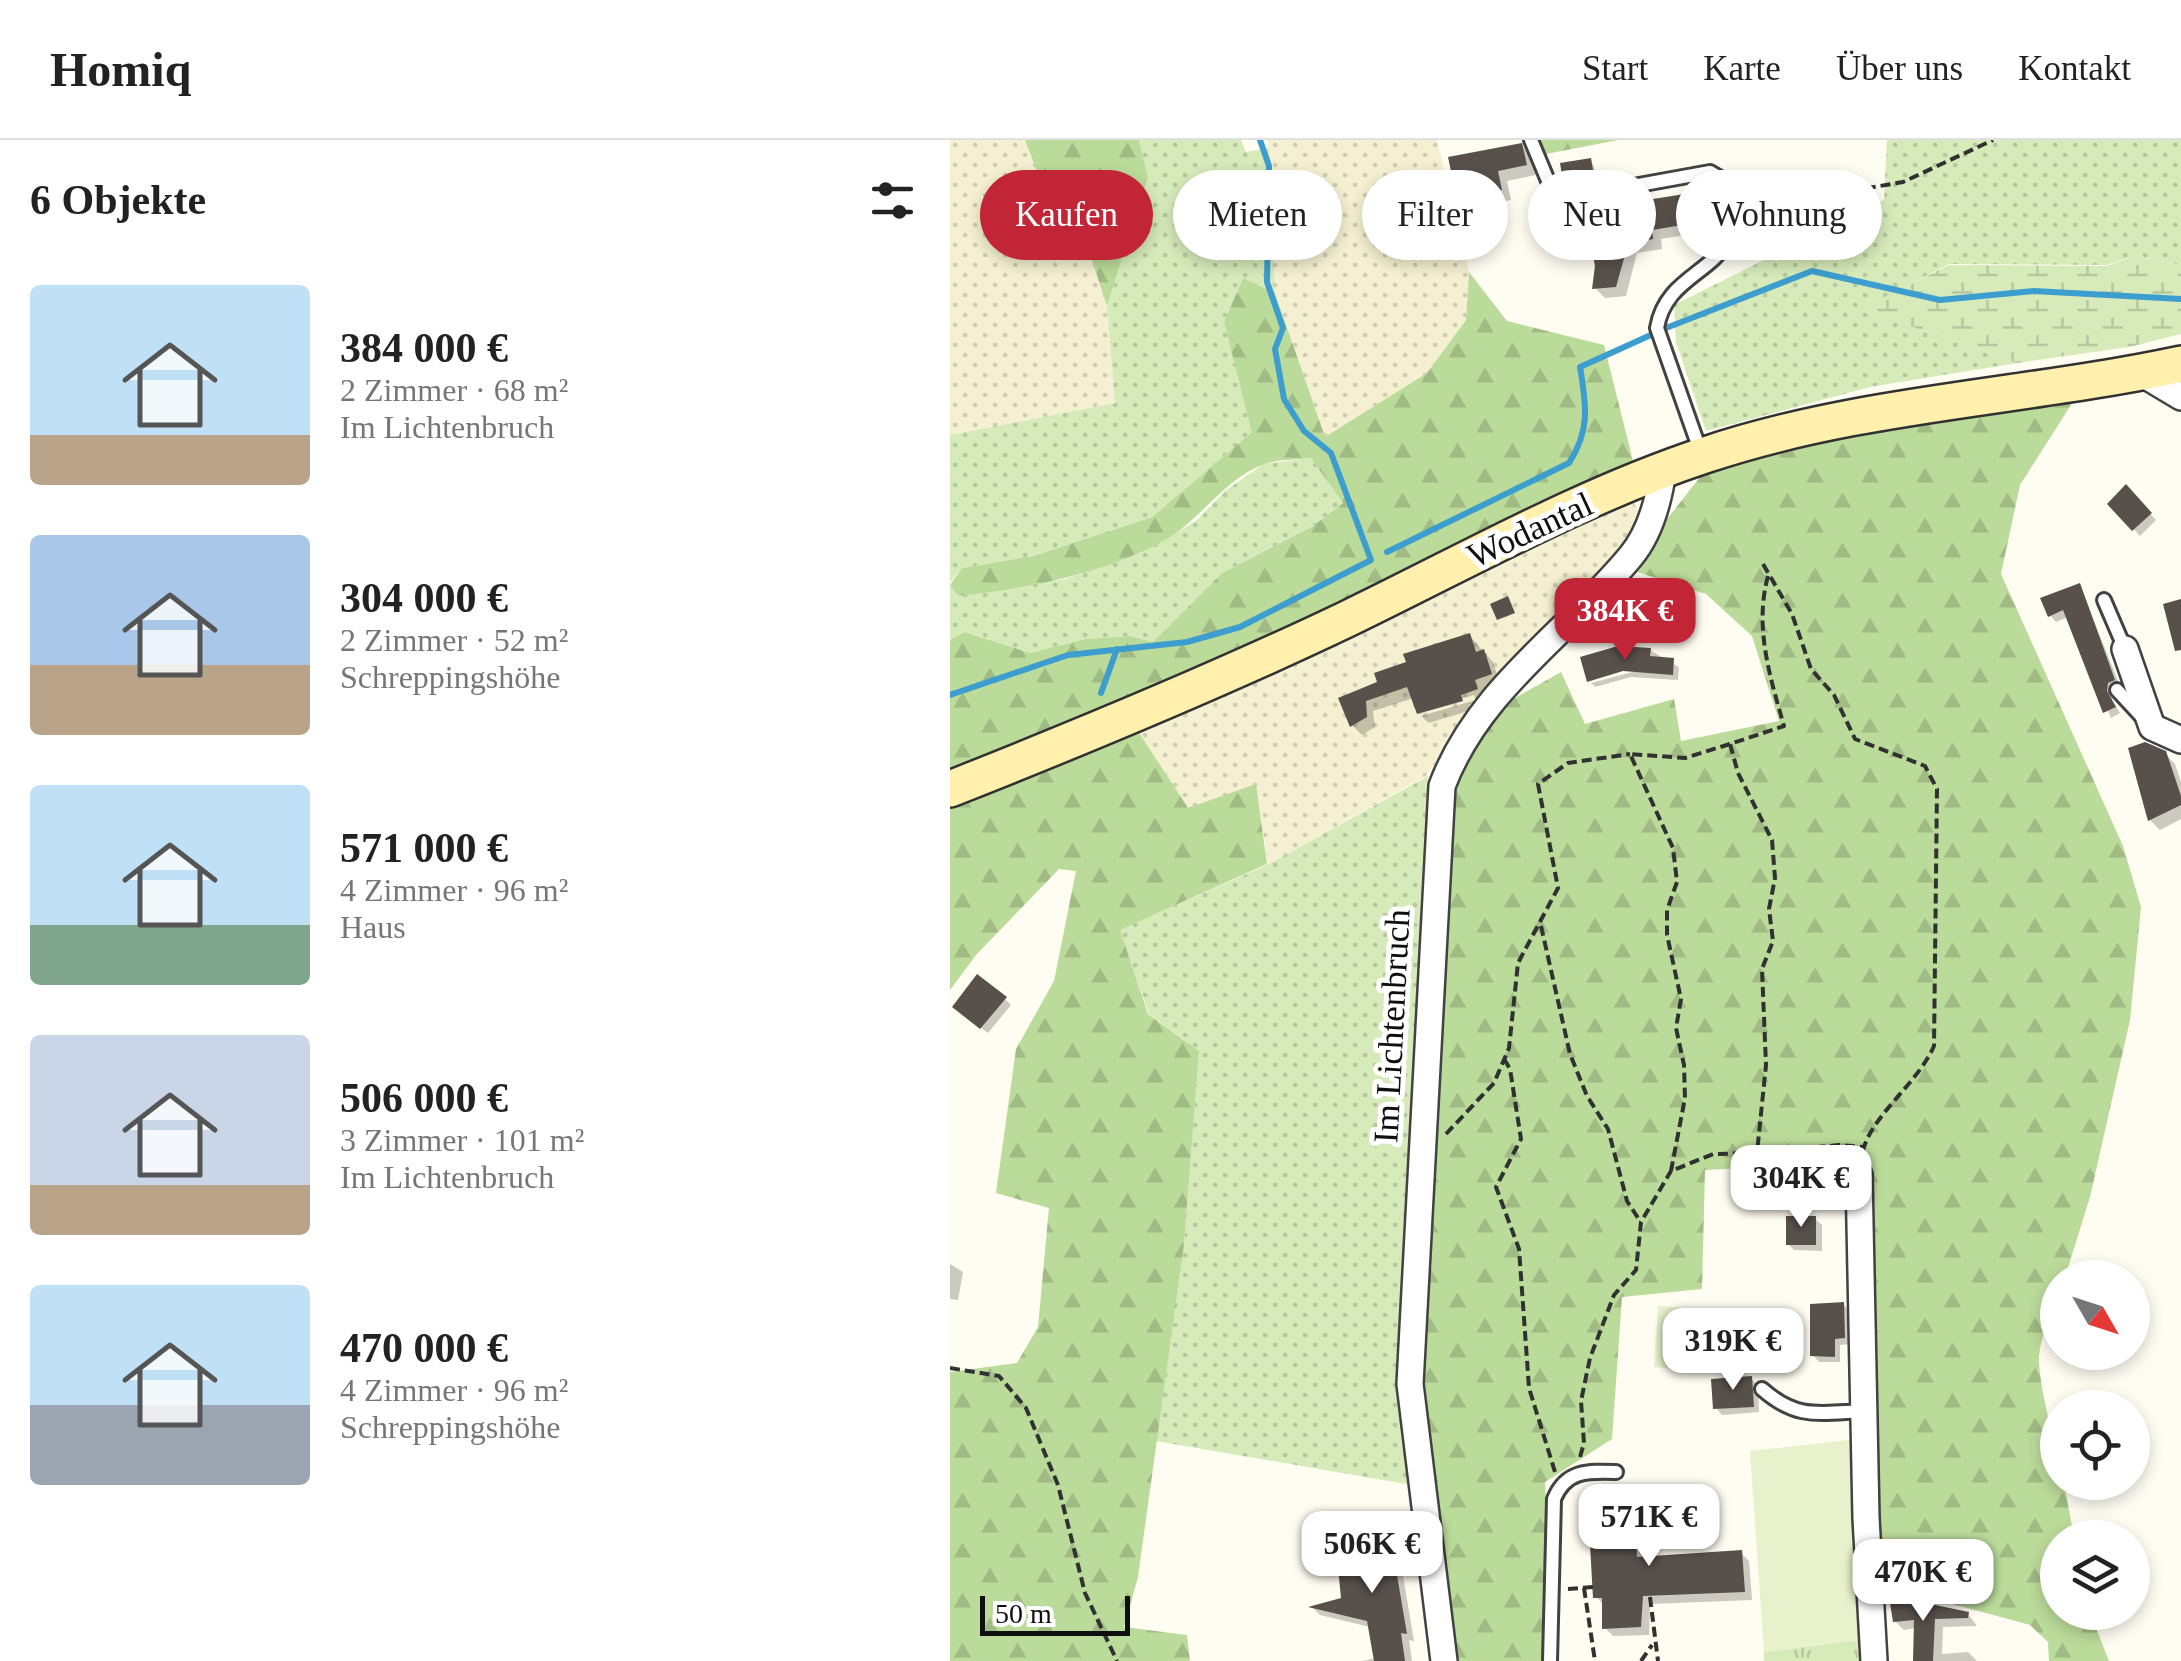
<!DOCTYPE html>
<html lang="de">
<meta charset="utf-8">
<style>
body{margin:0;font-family:Georgia,serif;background:#f6f6f6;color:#222;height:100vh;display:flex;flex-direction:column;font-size:38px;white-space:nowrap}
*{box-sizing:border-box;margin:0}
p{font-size:32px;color:#767676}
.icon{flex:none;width:55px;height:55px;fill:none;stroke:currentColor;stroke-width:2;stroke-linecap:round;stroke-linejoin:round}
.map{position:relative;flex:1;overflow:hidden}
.panel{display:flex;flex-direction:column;background:#fff;width:950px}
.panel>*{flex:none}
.top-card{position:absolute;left:30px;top:30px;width:950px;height:90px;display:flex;gap:20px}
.needle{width:65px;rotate:129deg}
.controls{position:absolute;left:1090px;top:1120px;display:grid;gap:20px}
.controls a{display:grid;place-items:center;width:110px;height:110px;border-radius:50%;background:#fff;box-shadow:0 5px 15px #0003;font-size:50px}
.scale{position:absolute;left:30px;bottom:25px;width:150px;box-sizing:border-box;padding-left:10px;border:5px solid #0f0f0f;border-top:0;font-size:28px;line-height:35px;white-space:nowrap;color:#0f0f0f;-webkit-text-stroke:8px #fff;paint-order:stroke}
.price{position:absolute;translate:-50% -85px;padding:0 22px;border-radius:20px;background:#fff;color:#222;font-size:32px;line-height:65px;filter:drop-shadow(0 2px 5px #0008)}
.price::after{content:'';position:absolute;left:50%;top:60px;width:30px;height:22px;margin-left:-15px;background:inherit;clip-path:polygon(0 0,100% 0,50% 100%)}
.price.current{background:#c12536;color:#fff}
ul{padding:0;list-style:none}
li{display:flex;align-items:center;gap:30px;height:250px;padding:0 30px}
li span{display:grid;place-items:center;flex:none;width:280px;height:200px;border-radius:10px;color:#555}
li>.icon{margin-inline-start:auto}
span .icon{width:120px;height:120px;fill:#fffc;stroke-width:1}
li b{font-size:42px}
h2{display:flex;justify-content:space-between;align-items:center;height:120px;padding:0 30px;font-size:42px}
.chip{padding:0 35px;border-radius:45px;background:#fff;box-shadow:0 5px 15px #0003;font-size:35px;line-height:90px}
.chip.current{background:#c12536;color:#fff}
header{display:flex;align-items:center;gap:60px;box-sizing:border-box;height:140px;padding:0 50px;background:#fff;border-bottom:2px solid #e0e0e0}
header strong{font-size:48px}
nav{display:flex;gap:55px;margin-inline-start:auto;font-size:35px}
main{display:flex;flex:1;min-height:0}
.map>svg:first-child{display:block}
.farmland{fill:url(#farmland-dots)}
.grass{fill:url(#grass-dots)}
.forest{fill:url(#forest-firs)}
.wetland{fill:url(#wetland-marsh)}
.park{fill:url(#park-tufts)}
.pitch{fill:#e7f1cc}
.shadow{fill:#0003}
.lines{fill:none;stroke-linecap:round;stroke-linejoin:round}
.stream{stroke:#3c9dce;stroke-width:6}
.building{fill:#58504b}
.service-casing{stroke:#424242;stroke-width:18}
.minor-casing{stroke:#424242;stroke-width:30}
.secondary-casing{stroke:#313131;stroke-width:40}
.path{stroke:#313131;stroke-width:4;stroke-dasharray:10 5;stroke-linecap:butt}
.service{stroke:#fff;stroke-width:12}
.minor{stroke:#fff;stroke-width:25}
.secondary{stroke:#fff1ad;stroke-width:35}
.labels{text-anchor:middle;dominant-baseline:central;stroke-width:10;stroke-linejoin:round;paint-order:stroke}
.street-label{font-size:35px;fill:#0f0f0f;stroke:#fff}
</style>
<header>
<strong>Homiq</strong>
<nav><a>Start</a><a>Karte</a><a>Über uns</a><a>Kontakt</a></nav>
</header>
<main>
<section class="panel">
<h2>6 Objekte<svg class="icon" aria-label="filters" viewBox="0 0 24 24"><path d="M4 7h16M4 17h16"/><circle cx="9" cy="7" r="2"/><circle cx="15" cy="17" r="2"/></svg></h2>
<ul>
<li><span style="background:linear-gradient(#bfe0f5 75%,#b9a48a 0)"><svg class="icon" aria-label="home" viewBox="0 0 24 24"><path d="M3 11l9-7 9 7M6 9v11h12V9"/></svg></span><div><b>384 000 €</b><p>2 Zimmer · 68 m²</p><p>Im Lichtenbruch</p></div></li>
<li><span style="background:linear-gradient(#a9c7e8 65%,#b9a48a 0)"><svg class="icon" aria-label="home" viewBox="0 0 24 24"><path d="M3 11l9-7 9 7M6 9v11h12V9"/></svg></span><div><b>304 000 €</b><p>2 Zimmer · 52 m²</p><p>Schreppingshöhe</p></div></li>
<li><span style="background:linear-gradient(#bfe0f5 70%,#7fa58c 0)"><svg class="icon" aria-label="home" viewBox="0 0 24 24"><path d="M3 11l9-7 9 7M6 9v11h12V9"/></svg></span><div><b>571 000 €</b><p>4 Zimmer · 96 m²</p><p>Haus</p></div></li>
<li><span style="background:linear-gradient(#c9d6e8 75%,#b9a48a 0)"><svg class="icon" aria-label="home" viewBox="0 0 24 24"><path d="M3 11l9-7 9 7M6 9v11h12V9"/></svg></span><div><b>506 000 €</b><p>3 Zimmer · 101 m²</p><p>Im Lichtenbruch</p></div></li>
<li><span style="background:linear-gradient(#bfe0f5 60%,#9aa5b1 0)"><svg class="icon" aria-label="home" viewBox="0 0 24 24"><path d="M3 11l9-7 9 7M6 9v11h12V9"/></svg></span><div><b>470 000 €</b><p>4 Zimmer · 96 m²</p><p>Schreppingshöhe</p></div></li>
</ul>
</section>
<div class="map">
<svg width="1231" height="1521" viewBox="0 0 1231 1521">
<defs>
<pattern id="farmland-dots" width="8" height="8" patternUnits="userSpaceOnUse" patternTransform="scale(2.5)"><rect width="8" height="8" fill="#f5f0d1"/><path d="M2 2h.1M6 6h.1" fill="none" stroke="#d1cdb2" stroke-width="1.8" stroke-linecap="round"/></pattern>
<pattern id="grass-dots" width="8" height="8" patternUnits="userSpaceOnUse" patternTransform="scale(2.5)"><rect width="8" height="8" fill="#d6eaba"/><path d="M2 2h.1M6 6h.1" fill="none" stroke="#b6c89f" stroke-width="1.8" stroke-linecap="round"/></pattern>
<pattern id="forest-firs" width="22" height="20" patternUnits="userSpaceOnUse" patternTransform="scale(2.5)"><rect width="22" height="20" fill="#bbdb9a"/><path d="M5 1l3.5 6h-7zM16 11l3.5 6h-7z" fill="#a0bb84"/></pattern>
<pattern id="wetland-marsh" width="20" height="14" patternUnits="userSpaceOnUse" patternTransform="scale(2.5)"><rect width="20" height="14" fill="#d6eaba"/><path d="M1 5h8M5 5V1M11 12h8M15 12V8" fill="none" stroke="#b6c89f"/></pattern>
<pattern id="park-tufts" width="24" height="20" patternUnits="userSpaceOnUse" patternTransform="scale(2.5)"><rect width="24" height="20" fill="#d6eaba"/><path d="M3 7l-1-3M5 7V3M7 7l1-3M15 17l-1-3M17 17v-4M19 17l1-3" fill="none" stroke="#b6c89f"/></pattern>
</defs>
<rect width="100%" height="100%" fill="#fffcf2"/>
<g class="farmland">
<polygon points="0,0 75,0 97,58 142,118 157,166 165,263 0,295"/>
<polygon points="318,0 487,0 519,132 516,180 477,233 375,297 325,153"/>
<polygon points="680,358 691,374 688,389 532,556 476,636 318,724 306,645 238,669 187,589"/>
</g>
<g class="grass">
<polygon points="189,0 291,0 296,12 319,8 325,153 293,138 274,182 303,291 202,377 83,416 12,428 0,442 0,295 165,263 157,166 198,39"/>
<polygon points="937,0 1231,0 1231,125 1184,116 1157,125 999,124 913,169 1067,223 920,247 756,291 726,202 724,165 934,60"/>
<polygon points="361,318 393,363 363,386 272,433 203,502 180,496 135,499 80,513 16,492 0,500 0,445 10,456 115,439 173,419 212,402 247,380 275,351 314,324"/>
<polygon points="478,636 465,952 462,1345 206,1301 234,1102 249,911 199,874 169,790 317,725"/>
</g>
<g class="forest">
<polygon points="75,0 189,0 198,38 157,166 139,111 97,58"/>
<polygon points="586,0 668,0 591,15"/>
<path d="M519 132 557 181 654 205 683 321 308 502 0 630V500L15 492 80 513 135 499 180 496 203 502 272 433 363 386 393 363 361 318C347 320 328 319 315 324 274 338 249 383 210 403 147 435 79 448 9 456L0 445 12 428 83 416 202 377 302 292 274 182 293 138 325 153 375 297 477 233 516 180Z"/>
<path d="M1126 257 1070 345 1051 434 1173 706 1191 767 1180 880 1140 1057 1115 1137 1108 1138C1107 1167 1088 1196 1089 1223 1092 1264 1107 1301 1108 1342L1114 1343 1124 1397 1108 1398V1472L1140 1473 1159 1521H1099L1098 1502 1080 1485 962 1453 927 1457 919 1159 921 1021 755 1030 752 1149 672 1157 662 1299 595 1342 598 1463 594 1521H502L468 1245 505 630 558 562 611 532 635 584 724 559 731 601 829 581 802 496 756 454 678 429 754 332 877 293Z"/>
<polygon points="186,588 238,668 306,644 317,724 170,790 198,874 249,911 234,1104 188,1437 174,1487 237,1495 240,1521 0,1521 0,1232 67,1223 88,1187 99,1068 46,1053 66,909 104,841 126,731 109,729 26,815 0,850 0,664"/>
</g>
<polygon class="wetland" points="1184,116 1231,125 1231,194 1179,207 1067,223 911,169 999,125 1157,126"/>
<polygon class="park" points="916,1499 917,1521 814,1521 814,1512"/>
<g class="pitch">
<polygon points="708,1166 749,1169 747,1231 704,1227"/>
<polygon points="908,1299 916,1499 814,1512 800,1311"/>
</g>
<g class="shadow">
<polygon points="571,5 581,15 586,35 557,41 561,60 519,68 509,58"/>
<polygon points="641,20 649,41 621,46 615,40"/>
<polygon points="752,53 762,63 766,90 711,99 712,109 687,113 676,156 655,158 645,148 644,104"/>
<polygon points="1176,348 1206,380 1190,396 1160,364"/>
<polygon points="1130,446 1170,546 1164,549 1162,560 1170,573 1161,578 1118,477 1106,482 1100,475"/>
<polygon points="520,496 543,522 550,544 533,550 536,559 519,565 521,570 479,583 471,576 526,560 524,555 471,571 471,575 464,558 423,571 425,587 412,595 402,585 392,559"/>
<polygon points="700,510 729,527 728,540 681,537 645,547 641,543 686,531"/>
<polygon points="1214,613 1225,624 1231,642 1231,679 1210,690 1200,680"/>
<polygon points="55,859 61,865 38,893 11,873"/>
<polygon points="865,1079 872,1085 872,1111 844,1110 838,1104"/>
<polygon points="0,1124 13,1132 8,1160 0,1159"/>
<polygon points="893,1164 899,1171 900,1204 890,1205 890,1222 869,1222 863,1215"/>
<polygon points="801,1239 808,1245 809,1272 772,1275 766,1268"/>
<polygon points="683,1367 691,1375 694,1419 791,1413 799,1421 802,1460 700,1464 699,1495 663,1496 655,1488 654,1465 646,1457"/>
<polygon points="440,1403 449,1412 464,1501 459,1500 462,1521 412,1521 426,1518 420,1487 370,1475 363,1468 394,1460"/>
<polygon points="1018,1474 1027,1486 993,1487 992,1514 1018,1512 1027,1521 966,1521 966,1488 954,1490 945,1481"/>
</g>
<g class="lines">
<g class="stream">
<polyline points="716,188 862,131 990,160 1084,151 1231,159"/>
<path d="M437 412 619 323C641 289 636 264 630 227L703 194"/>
<polyline points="151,553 167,509"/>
<polyline points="0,555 118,515 237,502 290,487 421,420 381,313 354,291 334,259 325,209 333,188 317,142 319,26 310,0"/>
</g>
</g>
<g class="building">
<polygon points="572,3 577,25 548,31 552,50 507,60 498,17"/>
<polygon points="641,18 644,36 613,41 610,23"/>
<polygon points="753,51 757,81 702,90 703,99 678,104 666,147 642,149 645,126 641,102 648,101 644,81 655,80 653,67"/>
<polygon points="1176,344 1202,373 1182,391 1157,364"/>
<polygon points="1130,443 1165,540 1158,543 1157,551 1166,567 1153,573 1113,470 1098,477 1090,458"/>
<polygon points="558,456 565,473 547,480 540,464"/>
<polygon points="1231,459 1231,510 1225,511 1213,464"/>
<polygon points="520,493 526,512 534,509 542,534 525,540 528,549 511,555 513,561 467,574 457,547 416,561 417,577 400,587 388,558 427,542 424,533 456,522 453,514"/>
<polygon points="668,506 701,508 700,516 724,518 723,535 673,531 637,542 630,517"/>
<polygon points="1195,602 1216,611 1231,656 1231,665 1198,681 1178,608"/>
<polygon points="27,834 57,857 30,889 2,867"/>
<rect x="836" y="1076" width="30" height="29"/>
<polygon points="894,1162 895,1198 885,1199 885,1217 860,1216 860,1164"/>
<polygon points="802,1236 804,1267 763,1269 761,1239"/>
<polygon points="684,1364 687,1417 792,1410 795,1452 693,1456 691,1487 652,1489 652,1458 643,1458 638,1369"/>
<polygon points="441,1400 457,1494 451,1493 455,1521 424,1521 417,1481 358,1467 391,1458 386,1407"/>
<polygon points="961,1460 1019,1472 1018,1478 985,1479 983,1521 963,1521 964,1480 943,1482 940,1463"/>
</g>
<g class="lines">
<g class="service-casing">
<g id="service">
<path d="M581 0 606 60 760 32 777 42C807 135 718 120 707 188L751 313"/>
<polyline points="1154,460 1175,509"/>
<polyline points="1167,550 1192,577"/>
<path d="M812 1249C847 1280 869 1273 914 1271"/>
<path d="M600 1521 604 1359C616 1330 638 1331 666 1332"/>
</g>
</g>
<g class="minor-casing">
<g id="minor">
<polyline points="1191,233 1231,257"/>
<polyline points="1175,509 1202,587 1231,600"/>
<polyline points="909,1035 916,1378 924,1521"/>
<path d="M494 1521 460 1244 492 646C529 548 617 494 681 416 700 393 709 359 713 330"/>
</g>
</g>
<g class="secondary-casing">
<path id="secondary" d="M0 649C134 596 267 541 397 479 515 422 631 356 755 315 910 263 1072 258 1231 224"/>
</g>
<g class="path">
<polyline points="901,51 953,42 1043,0"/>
<path d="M813 424 842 474 861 529 884 555 905 599 975 626 987 649 984 906C967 945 918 978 912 1015"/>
<path d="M818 436C804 487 820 537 834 586L780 604 788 633 822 700 825 738 819 769 823 801 812 829 816 925 807 1013 889 1005 913 1007"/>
<polyline points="780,604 735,618 680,614 723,708 727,742 717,770 717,795 731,859 726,888 734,925 735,958 721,1031 763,1014 807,1013"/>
<polyline points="591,786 620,914 637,956 658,989 677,1061 690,1081"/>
<polyline points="554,919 560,929 571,999 546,1047 569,1109 579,1248 605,1332"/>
<polyline points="496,994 544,943 559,908 568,823 608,748 588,644 618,623 680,614"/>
<polyline points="0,1228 49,1236 76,1268 108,1345 135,1453 167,1521"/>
<polyline points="630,1317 634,1303 631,1261 640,1218 664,1155 686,1130 691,1082 721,1031"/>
<polyline points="634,1448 645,1521"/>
<polyline points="618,1449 644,1447"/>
<polyline points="700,1457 708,1521"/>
<polyline points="691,1521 702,1505"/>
</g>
<use href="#service" class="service"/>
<use href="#minor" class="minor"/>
<use href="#secondary" class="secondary"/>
</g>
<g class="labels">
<g class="street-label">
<text transform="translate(580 390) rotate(-25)">Wodantal</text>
<text transform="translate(442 886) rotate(-87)">Im Lichtenbruch</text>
</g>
</g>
</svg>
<div class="controls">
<a><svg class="needle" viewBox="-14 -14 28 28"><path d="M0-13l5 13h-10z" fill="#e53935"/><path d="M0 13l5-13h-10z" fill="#767676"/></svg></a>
<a><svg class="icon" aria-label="locate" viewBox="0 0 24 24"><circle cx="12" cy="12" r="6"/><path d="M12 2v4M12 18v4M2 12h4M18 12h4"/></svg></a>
<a><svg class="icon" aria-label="layers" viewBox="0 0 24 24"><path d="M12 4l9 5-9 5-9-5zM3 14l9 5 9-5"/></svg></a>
</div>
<div class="scale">50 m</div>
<b class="price current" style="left:675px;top:523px">384K €</b>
<b class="price" style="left:851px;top:1090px">304K €</b>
<b class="price" style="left:783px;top:1253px">319K €</b>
<b class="price" style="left:699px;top:1429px">571K €</b>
<b class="price" style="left:422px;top:1456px">506K €</b>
<b class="price" style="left:973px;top:1484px">470K €</b>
<div class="top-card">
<a class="chip current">Kaufen</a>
<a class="chip">Mieten</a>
<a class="chip">Filter</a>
<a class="chip">Neu</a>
<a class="chip">Wohnung</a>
</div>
</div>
</main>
